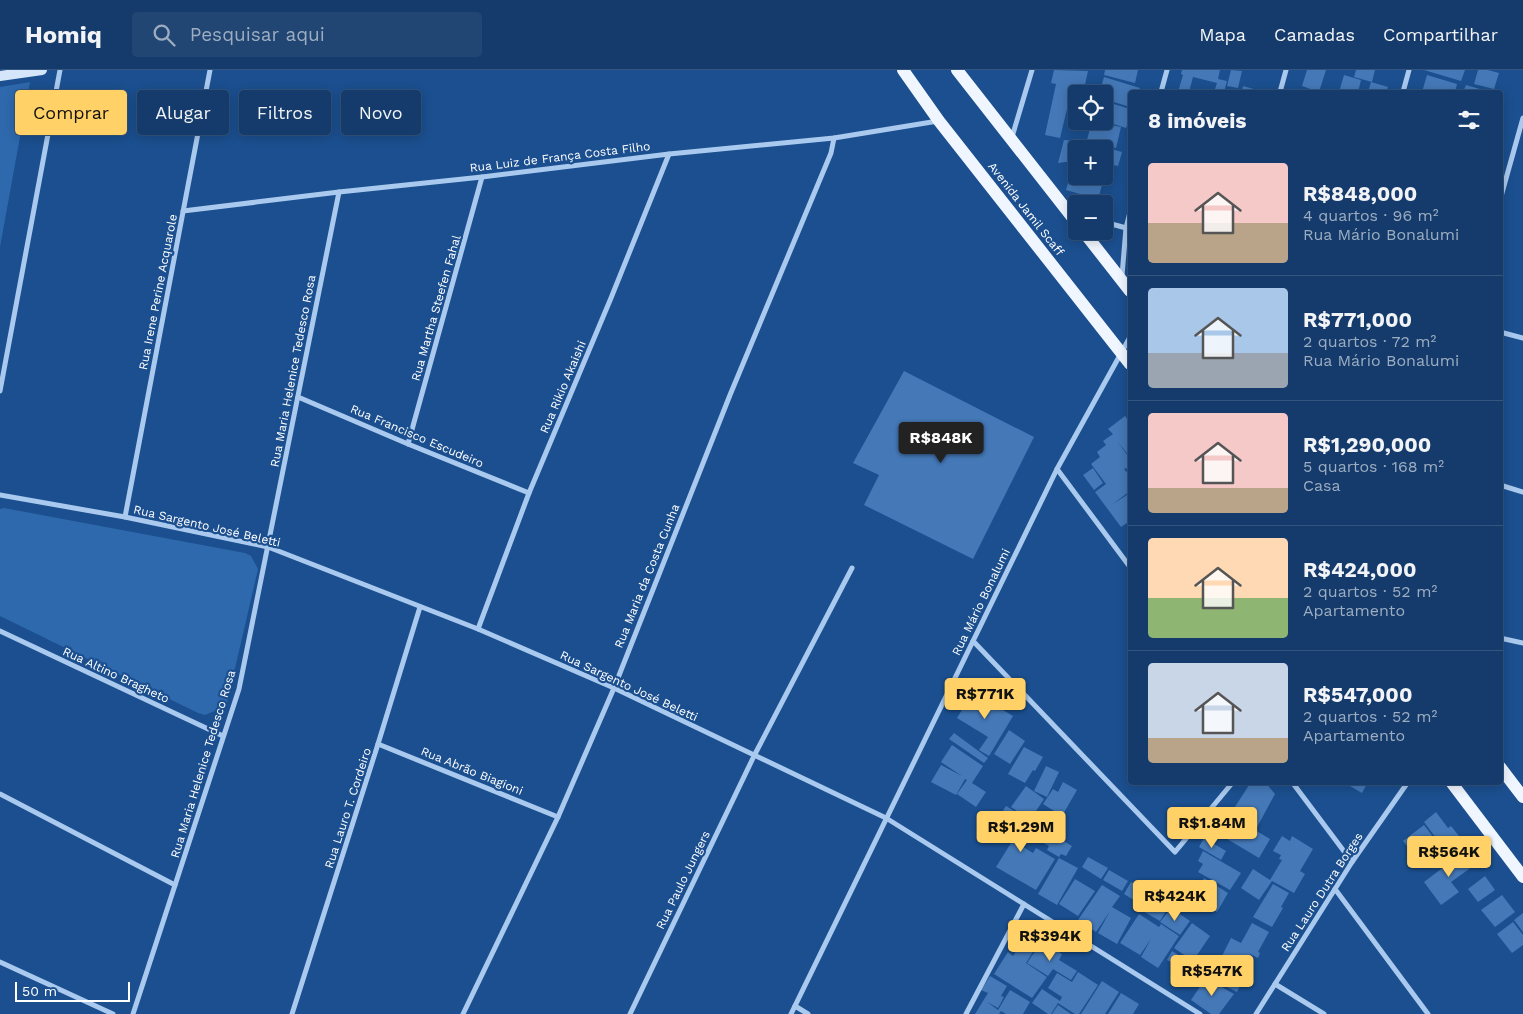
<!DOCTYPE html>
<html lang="pt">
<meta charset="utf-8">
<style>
body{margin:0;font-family:"Work Sans",sans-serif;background:#214673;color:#f1f3f6;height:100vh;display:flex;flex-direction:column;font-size:19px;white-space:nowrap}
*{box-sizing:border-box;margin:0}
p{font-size:16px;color:#9dadc1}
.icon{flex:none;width:28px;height:28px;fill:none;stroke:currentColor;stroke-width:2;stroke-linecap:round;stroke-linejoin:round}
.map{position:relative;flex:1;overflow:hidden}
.side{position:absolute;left:1128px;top:20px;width:375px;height:695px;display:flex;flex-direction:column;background:#143b6b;border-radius:5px;box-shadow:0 2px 12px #0003,0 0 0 1px #33557e}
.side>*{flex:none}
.hud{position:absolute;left:15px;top:20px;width:475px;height:45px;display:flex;gap:10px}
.controls{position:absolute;left:1068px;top:15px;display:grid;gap:10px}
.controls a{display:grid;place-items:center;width:45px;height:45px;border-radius:5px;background:#143b6b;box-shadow:0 2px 12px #0003,0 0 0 1px #33557e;font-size:25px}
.scale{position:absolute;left:15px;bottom:12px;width:115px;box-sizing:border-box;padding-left:5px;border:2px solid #fff;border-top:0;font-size:14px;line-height:18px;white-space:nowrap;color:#fff;-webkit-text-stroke:4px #1b4f8f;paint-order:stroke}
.price{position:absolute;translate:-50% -42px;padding:0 11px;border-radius:5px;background:#ffd166;color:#111;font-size:16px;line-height:32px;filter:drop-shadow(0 1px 2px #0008)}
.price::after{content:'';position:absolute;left:50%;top:30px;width:15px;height:11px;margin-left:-8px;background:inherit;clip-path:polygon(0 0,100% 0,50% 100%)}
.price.selected{background:#222;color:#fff}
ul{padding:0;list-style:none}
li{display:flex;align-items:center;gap:15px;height:125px;padding:0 20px}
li+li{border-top:1px solid #33557e}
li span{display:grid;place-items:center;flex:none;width:140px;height:100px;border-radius:5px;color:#555}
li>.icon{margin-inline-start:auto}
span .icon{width:60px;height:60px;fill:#fffc;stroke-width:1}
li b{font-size:21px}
h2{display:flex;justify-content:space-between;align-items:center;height:60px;padding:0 20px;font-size:21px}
.pill{padding:0 18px;border-radius:5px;background:#143b6b;box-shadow:0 2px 12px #0003,0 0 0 1px #33557e;font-size:18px;line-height:45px}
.pill.selected{background:#ffd166;color:#111}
header{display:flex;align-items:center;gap:30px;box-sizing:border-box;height:70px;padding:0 25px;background:#143b6b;border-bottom:1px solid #33557e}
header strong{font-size:24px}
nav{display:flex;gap:28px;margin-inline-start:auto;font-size:18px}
.search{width:350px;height:45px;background:#214673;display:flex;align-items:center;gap:12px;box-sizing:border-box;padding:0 18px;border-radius:5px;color:#9dadc1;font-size:19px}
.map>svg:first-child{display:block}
.green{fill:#2e69ad}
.building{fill:#4478b7}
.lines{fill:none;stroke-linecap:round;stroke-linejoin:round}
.street{stroke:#a9c9ee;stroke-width:5}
.secondary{stroke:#d6e6fa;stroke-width:10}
.primary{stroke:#f0f6ff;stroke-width:12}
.labels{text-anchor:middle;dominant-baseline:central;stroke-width:4.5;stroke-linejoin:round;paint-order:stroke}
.street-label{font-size:12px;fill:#fff;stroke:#1b4f8f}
</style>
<header>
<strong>Homiq</strong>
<div class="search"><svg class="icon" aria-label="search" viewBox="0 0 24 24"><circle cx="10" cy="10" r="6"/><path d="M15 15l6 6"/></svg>Pesquisar aqui</div>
<nav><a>Mapa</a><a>Camadas</a><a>Compartilhar</a></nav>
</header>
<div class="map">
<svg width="1523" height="944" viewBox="0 0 1523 944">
<rect width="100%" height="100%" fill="#1b4f8f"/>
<g class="green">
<polygon points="30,12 0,177 0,17"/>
<polygon points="4,438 245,483 251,486 258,499 227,633 222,638 205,645 198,643 0,546 0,439"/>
</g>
<g class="building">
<polygon points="1054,0 1088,1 1083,24 1076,24 1076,41 1067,39 1060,68 1045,65 1056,14 1051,13"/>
<polygon points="1105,0 1138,0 1135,13 1104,5"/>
<polygon points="1182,0 1220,0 1218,9 1227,11 1224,22 1214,22 1217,13 1193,7 1189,22 1178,22 1183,5 1181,4"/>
<polygon points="1231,0 1242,1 1238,18 1227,16"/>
<polygon points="1307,0 1326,0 1319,22 1302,16"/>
<polygon points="1356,0 1375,0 1372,12 1354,7"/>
<polygon points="1424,0 1465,0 1461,11"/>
<polygon points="1478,0 1488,0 1499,3 1494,19 1474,14"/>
<polygon points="1344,5 1361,10 1358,22 1349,21 1349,22 1339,22"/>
<polygon points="1427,5 1457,14 1455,22 1422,22"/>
<polygon points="1104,7 1140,18 1138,22 1130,22 1130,37 1104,29 1104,24 1099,24"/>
<polygon points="1371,12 1388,17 1386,22 1368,22"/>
<polygon points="1466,15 1490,22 1463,22"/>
<polygon points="1243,16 1257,20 1256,22 1242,22"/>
<polygon points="1104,31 1130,39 1130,45 1126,58 1104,51"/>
<polygon points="1092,51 1121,57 1116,78 1087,70"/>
<polygon points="1064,70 1078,71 1073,91 1058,93"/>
<polygon points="1089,73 1122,82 1118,96 1104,93 1104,79 1087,79"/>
<polygon points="1076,85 1076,106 1104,106 1104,94 1113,97 1108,114 1103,112 1098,129 1066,120"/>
<polygon points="904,301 1034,367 973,489 864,435 879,405 853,393"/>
<polygon points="1125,346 1130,353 1130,387 1118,372 1130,389 1130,403 1126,398 1124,399 1130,406 1130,421 1113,434 1130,423 1130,451 1121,457 1095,422 1106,414 1091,394 1100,387 1097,382 1106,375 1103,371 1113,364 1108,359"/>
<polygon points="1093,398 1103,413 1094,420 1083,405"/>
<polygon points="973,622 1013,646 989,686 979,680 988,667 957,648"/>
<polygon points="1009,660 1025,671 1010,694 994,684"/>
<polygon points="954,663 988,688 984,693 949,669"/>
<polygon points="952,675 983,696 972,713 986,722 976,737 957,724 967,710 965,709 956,725 931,712 941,695 962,706 941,692"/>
<polygon points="1024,677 1043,687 1035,701 1033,700 1025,713 1008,704"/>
<polygon points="1046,696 1059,702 1047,727 1034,721"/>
<polygon points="1063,712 1077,720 1062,746 1043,734 1053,719 1058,722"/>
<polygon points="1251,712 1265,712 1275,724 1256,759 1231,743"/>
<polygon points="1343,712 1368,712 1362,723"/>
<polygon points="1026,716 1044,729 1030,750 1011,737"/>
<polygon points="1006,736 1026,748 1012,770 1033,783 1036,778 1055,789 1036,820 996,797 1011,773 1002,768 1006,760 995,753"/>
<polygon points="1436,742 1448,758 1451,756 1467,776 1444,794 1428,774 1436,768 1424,752"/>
<polygon points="1228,744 1270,769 1259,788 1217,763"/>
<polygon points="1424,755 1434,768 1414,785 1403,771"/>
<polygon points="1047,761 1072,776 1066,786 1061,784 1059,787 1047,780 1049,776 1040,771"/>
<polygon points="1282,766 1290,771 1292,766 1313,779 1300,801 1305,804 1294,823 1272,811 1259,830 1241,818 1253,799 1270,810 1282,790 1279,789 1281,785 1273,781"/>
<polygon points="1204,768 1226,781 1221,790 1199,777"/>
<polygon points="1466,780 1476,794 1451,812 1459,822 1441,835 1424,812"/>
<polygon points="1203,781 1241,803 1230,820 1198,802 1203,794 1198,791"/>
<polygon points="1088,787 1108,798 1101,809 1082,797"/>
<polygon points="1059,788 1078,798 1057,835 1038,824"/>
<polygon points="1109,800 1128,811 1122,821 1103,810"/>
<polygon points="1485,806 1495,820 1478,832 1468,819"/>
<polygon points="1204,808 1228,823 1217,842 1206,835 1213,823 1199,816"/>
<polygon points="1075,809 1095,821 1078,846 1059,834"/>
<polygon points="1131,812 1149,822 1142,835 1124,824"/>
<polygon points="1273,814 1289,823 1281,837 1283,838 1272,857 1253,847"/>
<polygon points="1102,815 1120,826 1112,837 1131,848 1117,874 1098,863 1110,841 1096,862 1078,850"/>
<polygon points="1151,825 1169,836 1160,851 1141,840"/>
<polygon points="1502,825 1515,842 1495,857 1481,840"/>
<polygon points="1171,838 1190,851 1180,865 1160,852"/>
<polygon points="1523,843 1523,862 1514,850"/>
<polygon points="1139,844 1159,857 1161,854 1179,866 1158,898 1141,887 1151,869 1140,885 1120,873"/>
<polygon points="1513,852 1523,865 1523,875 1512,883 1497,864"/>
<polygon points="1192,853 1210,866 1193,891 1174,878"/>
<polygon points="1252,853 1269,862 1258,882 1260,883 1258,888 1250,884 1242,899 1221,888 1231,868 1241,873"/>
<polygon points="1028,862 1041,869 1026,893 1047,907 1032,928 994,904 1008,882 1013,886"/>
<polygon points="1042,871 1062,884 1059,890 1077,901 1071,910 1053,899 1048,906 1027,893"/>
<polygon points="1172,881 1208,903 1200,916 1184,906 1179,914 1170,908 1177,895 1167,890"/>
<polygon points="1219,888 1247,902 1237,922 1209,908"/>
<polygon points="1078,902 1098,915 1079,944 1075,944 1058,933 1051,944 1048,944 1032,933 1042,919 1060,931 1062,927 1048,918 1057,903 1072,912"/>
<polygon points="990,906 1007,916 1001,926 1004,927 998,938 987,932 998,940 1010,920 1030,932 1023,944 1006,944 1001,941 999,944 975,944 988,923 981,920"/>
<polygon points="1206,908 1234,924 1219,944 1211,944 1191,930"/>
<polygon points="1102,911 1119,922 1105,944 1081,944"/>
<polygon points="1121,923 1139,934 1133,944 1108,944"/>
<polygon points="1058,935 1071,944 1052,944"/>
</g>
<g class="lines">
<g class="street">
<polyline points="1161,22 1167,0"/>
<polyline points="1280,22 1286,0"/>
<polyline points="1403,22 1409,0"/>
<polyline points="1012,67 1032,0"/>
<polyline points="1500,130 1523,48"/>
<polyline points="183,141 339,122 482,107 669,84 834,68 938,51"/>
<polyline points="1104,152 1130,159"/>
<polyline points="1122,206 1126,158 1130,142"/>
<polyline points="1500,262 1523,268"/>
<polyline points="0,321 60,0"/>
<polyline points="298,327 408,374 529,423"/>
<polyline points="408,374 482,107"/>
<polyline points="1057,399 1130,497"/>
<polyline points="1500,415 1523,422"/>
<polyline points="0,425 125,447 268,477 478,559 614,618 886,748 1200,944"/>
<polyline points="125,447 210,0"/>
<polyline points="478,559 529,423 611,228 669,84"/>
<polyline points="0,561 223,666"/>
<polyline points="1500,568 1523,573"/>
<polyline points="973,571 1175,782 1233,712"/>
<polyline points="378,674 558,747"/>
<polyline points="1292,712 1352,792"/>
<polyline points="0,724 175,815"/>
<polyline points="1335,819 1428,944"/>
<polyline points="0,892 113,944"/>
<polyline points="1275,914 1324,944"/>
<polyline points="795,936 808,944"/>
<polyline points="133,944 239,619 339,122"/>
<polyline points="292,944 378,674 420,537"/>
<polyline points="463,944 558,747 614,618 730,325 831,83 834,68"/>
<polyline points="630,944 754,686 852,498"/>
<polyline points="791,944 1057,399 1130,267"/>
<polyline points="966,944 1024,834"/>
<polyline points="1256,944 1352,792 1408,712"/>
</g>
<polyline class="secondary" points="0,6 42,0"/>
<g class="primary">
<polyline points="903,0 939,51 1130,294"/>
<polyline points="957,0 1076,152"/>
<polyline points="1083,161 1130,221"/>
<polyline points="1500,697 1523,727"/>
<polyline points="1451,712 1523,807"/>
</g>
</g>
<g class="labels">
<g class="street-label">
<text transform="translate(560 87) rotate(-7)">Rua Luiz de França Costa Filho</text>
<text transform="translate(1026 139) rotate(52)">Avenida Jamil Scaff</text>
<text transform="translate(158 222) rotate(-79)">Rua Irene Perine Acquarole</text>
<text transform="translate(436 238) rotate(-74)">Rua Martha Steefen Fahal</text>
<text transform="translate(293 301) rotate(-79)">Rua Maria Helenice Tedesco Rosa</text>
<text transform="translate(563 317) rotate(-67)">Rua Rikio Akaishi</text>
<text transform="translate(417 366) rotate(23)">Rua Francisco Escudeiro</text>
<text transform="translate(207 456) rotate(13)">Rua Sargento José Beletti</text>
<text transform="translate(647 506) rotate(-68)">Rua Maria da Costa Cunha</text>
<text transform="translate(981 532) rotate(-64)">Rua Mário Bonalumi</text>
<text transform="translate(116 605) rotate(25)">Rua Altino Bragheto</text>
<text transform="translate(629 616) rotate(25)">Rua Sargento José Beletti</text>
<text transform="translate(203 694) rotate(-73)">Rua Maria Helenice Tedesco Rosa</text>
<text transform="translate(472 701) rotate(22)">Rua Abrão Biagioni</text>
<text transform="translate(348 738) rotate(-72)">Rua Lauro T. Cordeiro</text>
<text transform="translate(683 810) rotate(-64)">Rua Paulo Jungers</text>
<text transform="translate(1322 822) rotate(-57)">Rua Lauro Dutra Borges</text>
</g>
</g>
</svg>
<div class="controls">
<a><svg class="icon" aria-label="locate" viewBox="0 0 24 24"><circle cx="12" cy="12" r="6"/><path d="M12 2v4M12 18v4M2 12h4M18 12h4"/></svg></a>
<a>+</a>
<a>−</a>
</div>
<div class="scale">50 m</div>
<b class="price selected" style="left:941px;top:394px">R$848K</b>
<b class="price" style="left:985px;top:650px">R$771K</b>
<b class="price" style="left:1212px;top:779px">R$1.84M</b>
<b class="price" style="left:1021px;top:783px">R$1.29M</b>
<b class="price" style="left:1449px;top:808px">R$564K</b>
<b class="price" style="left:1175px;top:852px">R$424K</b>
<b class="price" style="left:1050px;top:892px">R$394K</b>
<b class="price" style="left:1212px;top:927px">R$547K</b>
<div class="hud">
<a class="pill selected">Comprar</a>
<a class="pill">Alugar</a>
<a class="pill">Filtros</a>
<a class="pill">Novo</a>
</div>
<section class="side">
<h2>8 imóveis<svg class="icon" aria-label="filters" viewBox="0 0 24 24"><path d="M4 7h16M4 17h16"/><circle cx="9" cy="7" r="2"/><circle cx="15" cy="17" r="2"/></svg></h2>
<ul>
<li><span style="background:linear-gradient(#f6c9c9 60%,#b9a48a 0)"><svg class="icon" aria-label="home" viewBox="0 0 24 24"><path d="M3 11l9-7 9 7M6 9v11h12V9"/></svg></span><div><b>R$848,000</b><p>4 quartos · 96 m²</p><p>Rua Mário Bonalumi</p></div></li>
<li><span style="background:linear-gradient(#a9c7e8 65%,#9aa5b1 0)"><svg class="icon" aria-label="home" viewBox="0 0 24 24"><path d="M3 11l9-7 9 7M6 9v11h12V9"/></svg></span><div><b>R$771,000</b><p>2 quartos · 72 m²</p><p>Rua Mário Bonalumi</p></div></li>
<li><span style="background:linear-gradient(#f6c9c9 75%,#b9a48a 0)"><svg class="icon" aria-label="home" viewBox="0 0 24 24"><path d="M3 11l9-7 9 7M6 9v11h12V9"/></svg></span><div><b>R$1,290,000</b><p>5 quartos · 168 m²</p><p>Casa</p></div></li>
<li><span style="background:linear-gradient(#ffd9b3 60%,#8fb573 0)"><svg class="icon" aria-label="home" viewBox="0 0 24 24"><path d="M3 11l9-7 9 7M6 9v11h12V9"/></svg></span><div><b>R$424,000</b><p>2 quartos · 52 m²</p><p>Apartamento</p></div></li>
<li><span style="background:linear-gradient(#c9d6e8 75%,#b9a48a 0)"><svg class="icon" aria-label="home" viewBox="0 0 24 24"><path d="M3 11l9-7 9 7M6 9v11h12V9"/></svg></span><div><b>R$547,000</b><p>2 quartos · 52 m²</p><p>Apartamento</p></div></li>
</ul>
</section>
</div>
